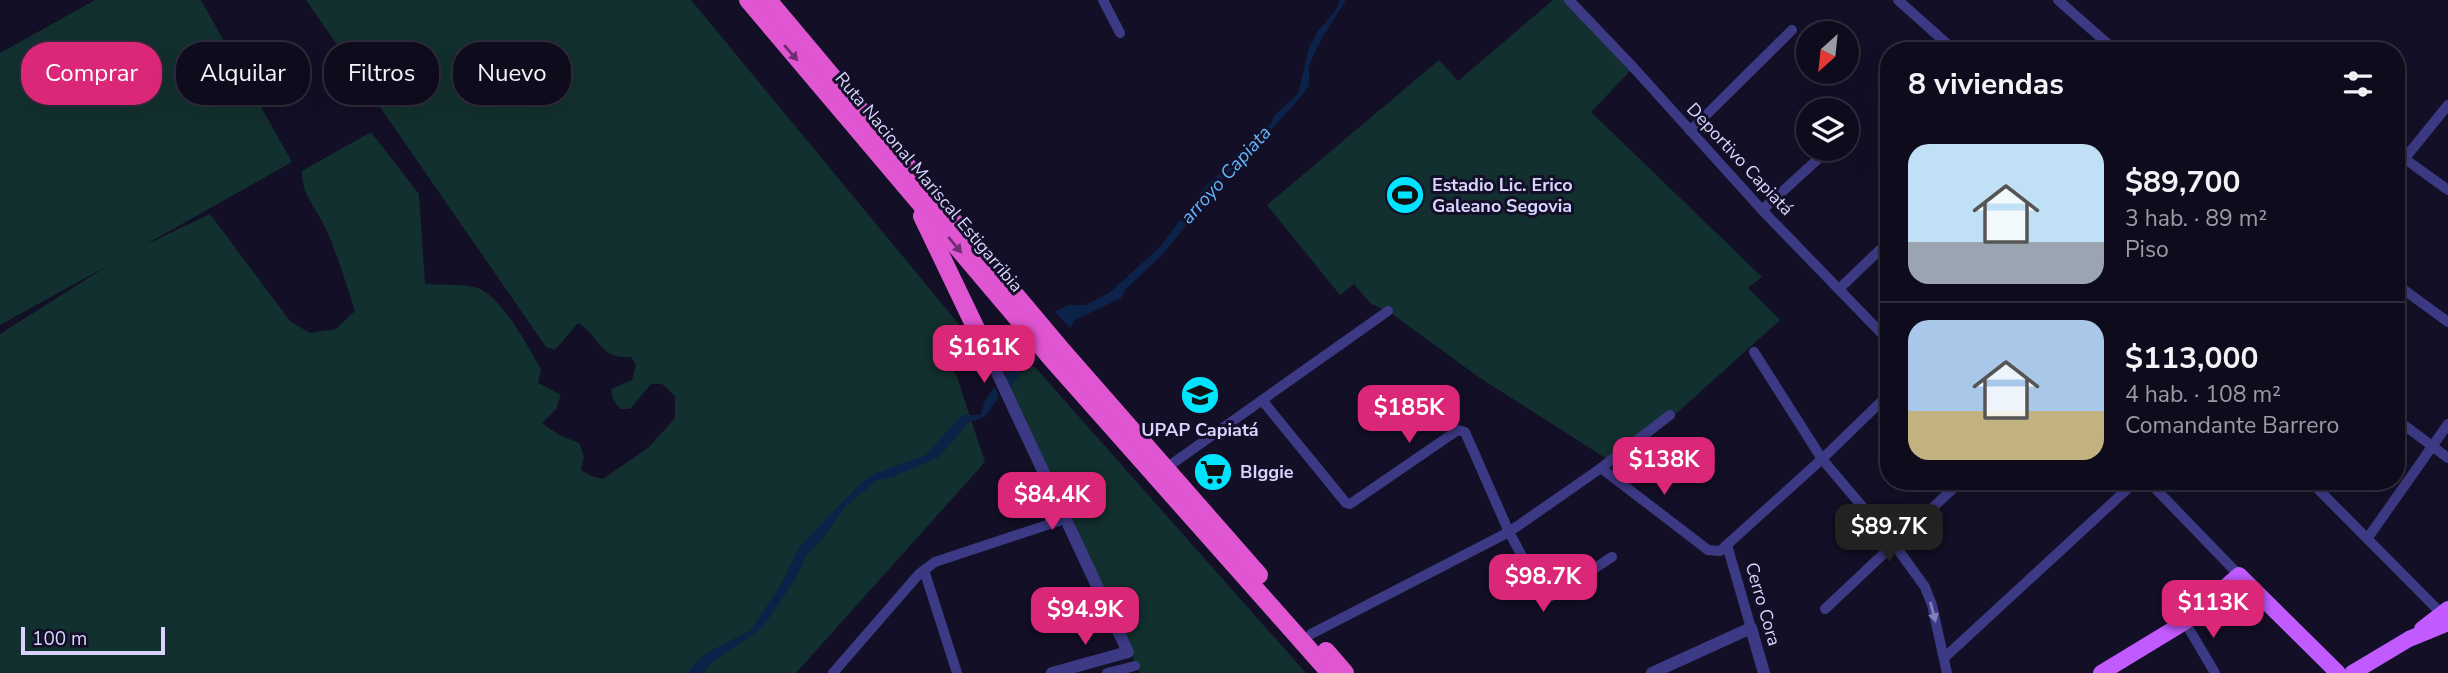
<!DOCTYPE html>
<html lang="es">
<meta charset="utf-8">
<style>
body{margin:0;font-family:"Nunito Sans",sans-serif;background:#171425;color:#f1f3f6;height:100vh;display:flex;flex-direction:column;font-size:26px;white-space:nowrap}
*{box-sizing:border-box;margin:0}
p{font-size:23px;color:#9b9ba3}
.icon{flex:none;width:38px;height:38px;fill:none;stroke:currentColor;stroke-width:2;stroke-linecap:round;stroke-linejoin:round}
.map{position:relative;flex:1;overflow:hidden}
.side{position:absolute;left:1880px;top:42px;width:525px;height:448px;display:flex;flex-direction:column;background:#0e0b1c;border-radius:28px;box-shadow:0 7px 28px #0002,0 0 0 2px #2e2b3b}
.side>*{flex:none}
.guide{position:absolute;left:21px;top:42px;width:665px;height:63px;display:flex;gap:14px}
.needle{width:46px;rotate:207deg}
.controls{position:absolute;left:1796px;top:21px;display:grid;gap:14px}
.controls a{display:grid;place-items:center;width:63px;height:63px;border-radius:50%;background:#0e0b1c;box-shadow:0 7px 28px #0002,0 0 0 2px #2e2b3b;font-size:35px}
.scale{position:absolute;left:21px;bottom:18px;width:144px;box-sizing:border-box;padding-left:7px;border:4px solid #d9d4ff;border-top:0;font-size:19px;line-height:24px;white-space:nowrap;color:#d9d4ff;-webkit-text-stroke:5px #130f26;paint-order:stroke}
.price{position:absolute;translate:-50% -60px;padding:0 16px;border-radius:14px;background:#db2777;color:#fff;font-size:23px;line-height:46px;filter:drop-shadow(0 2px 4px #0008)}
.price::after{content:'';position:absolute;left:50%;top:42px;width:21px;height:16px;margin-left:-10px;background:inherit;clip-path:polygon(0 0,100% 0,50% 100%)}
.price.current{background:#222;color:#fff}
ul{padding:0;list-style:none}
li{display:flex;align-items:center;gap:21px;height:175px;padding:0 28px}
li+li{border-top:2px solid #2e2b3b}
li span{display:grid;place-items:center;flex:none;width:196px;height:140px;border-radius:21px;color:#555}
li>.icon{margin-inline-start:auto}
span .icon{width:84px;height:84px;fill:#fffc;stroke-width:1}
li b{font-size:30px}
h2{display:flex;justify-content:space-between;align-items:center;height:84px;padding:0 28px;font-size:30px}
.pill{padding:0 24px;border-radius:28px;background:#0e0b1c;box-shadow:0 7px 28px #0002,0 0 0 2px #2e2b3b;font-size:24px;line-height:63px}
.pill.current{background:#db2777;color:#fff}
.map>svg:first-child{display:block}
.green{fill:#12302f}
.water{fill:#0c2248}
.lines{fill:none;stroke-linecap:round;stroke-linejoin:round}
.minor{stroke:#3d3a85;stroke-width:10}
.tertiary{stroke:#3d3a85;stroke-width:12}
.primary{stroke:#c25bff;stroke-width:16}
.trunk{stroke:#e055d1;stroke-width:18}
.oneway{fill:#6f2e73}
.oneway2{fill:#837fbc}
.labels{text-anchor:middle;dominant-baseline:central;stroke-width:6;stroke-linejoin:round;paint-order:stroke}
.street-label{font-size:18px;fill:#d9d4ff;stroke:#130f26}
.poi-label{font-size:18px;font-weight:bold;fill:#d9d4ff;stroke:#130f26;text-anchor:start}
.water-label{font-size:19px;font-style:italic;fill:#62b6ff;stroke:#130f26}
</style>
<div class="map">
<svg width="2448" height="673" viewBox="0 0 2448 673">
<rect width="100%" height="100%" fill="#130f26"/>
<g class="green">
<path d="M95 0H201L292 162 143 246 210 214 290 321 310 333 336 329 355 311C346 284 338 256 326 229 317 208 301 195 302 171L371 132 419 194 425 284C441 285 459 284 474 287 499 291 530 349 541 370L538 383 561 395 556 409 542 423 559 435 579 443 584 456 581 470 591 476 603 479 649 447 675 418V396L662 384H651L630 409H620L613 399 611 389 632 380 636 365 631 357C626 357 618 357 613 355 598 349 593 331 578 323L555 350 546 347 306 0H691L967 334 942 351 957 377 985 462 796 673H0V334L109 265 0 325V53Z"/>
<polygon points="1553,0 1567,0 1633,68 1591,112 1762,277 1748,288 1780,320 1618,466 1480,378 1388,311 1371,304 1354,284 1340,295 1267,205 1439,60 1458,81"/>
<polygon points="1034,366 1306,673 1140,673 1005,381"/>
</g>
<g class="water">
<polygon points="1340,0 1346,0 1322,38 1309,65 1309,86 1299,99 1261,141 1239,161 1162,255 1126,289 1121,298 1075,320 1070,328 1055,312 1068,305 1085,305 1109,293 1159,248 1205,187 1228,166 1235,155 1257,137 1271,123 1275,115 1298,94 1309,47 1318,31 1335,11"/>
<path d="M1020 337 1039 360 1026 364 1008 392C999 367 1011 359 1020 337Z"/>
<path d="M994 387 999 397C984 415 993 415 969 422L939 457 895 476 876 481 846 506 822 539 807 554 796 578 763 627 710 664 703 673H688L695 663 710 651 751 630 782 583 800 546 860 484 871 475 926 455 957 420 965 415H981L984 403Z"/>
</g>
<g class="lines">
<g class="minor">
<polyline points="1103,0 1120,33"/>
<polyline points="1569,0 1633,67 1762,210 1888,340"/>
<polyline points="1898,0 1955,51"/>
<polyline points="2058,0 2116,51"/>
<polyline points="1690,131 1792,30"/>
<polyline points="1846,133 1851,129"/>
<polyline points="2405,159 2448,190"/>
<polyline points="2396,169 2448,105"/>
<polyline points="1762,210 1829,149"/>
<polyline points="2396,284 2448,322"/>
<polyline points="1839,289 1888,242"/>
<polyline points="1754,352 1822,459 1894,544 1925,587 1932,605 1947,673"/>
<polyline points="1262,400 1346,503 1350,504 1458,430 1465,432 1509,532 1544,597 1547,599 1612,557"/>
<polyline points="2396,419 2448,458"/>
<polyline points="1166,468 1388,311"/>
<polyline points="1601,468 1708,550 1720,551 1822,459 1888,395"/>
<polyline points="2148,481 2239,575"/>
<polyline points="2310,481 2441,613"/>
<polyline points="2367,539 2448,424"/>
<polyline points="1727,545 1751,628"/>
<polyline points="924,570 957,673"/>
<polyline points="1825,609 1961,481"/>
<polyline points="2185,622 2215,673"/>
<polyline points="1311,634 1509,532 1601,468 1670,415"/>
<polyline points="1944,658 2136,481"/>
<polyline points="833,673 919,574 935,562 1065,519"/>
<polyline points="1107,673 1135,666"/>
</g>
<g class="tertiary">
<polyline points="991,360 1128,652 1052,673"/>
<polyline points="1652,673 1751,628 1764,673"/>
</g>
<g class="primary">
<polyline points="2422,629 2448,609"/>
<polyline points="2101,673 2185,622 2239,575 2338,673"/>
<polyline points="2352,673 2409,639 2448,623"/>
</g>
<g class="trunk">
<polyline points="748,0 1050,357 1330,673"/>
<polyline points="768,0 1061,349 1259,575"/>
<polyline points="922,216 991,360"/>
<polyline points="1326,651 1345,673"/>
</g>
</g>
<defs><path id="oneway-solid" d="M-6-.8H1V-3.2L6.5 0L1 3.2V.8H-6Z" transform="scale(1.75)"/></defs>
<g class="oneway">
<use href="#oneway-solid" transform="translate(791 53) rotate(49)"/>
<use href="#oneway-solid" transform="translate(955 245) rotate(50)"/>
</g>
<use class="oneway2" href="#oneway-solid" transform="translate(1933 612) rotate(75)"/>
<defs>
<g id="stadium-disc" transform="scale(2.0125)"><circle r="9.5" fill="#00e5ff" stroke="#130f26"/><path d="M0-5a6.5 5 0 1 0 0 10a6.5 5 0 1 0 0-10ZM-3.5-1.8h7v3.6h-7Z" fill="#111"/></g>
<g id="university-disc" transform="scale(2.0125)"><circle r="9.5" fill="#00e5ff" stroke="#130f26"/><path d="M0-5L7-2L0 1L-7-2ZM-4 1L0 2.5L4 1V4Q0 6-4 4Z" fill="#111"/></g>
<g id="supermarket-disc" transform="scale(2.0125)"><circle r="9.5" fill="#00e5ff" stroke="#130f26"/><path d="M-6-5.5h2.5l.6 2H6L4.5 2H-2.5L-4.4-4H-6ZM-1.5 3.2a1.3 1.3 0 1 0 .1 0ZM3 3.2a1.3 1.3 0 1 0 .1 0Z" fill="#111"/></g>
</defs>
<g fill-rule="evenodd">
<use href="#stadium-disc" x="1405" y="195"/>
<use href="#university-disc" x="1200" y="395"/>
<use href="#supermarket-disc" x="1213" y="472"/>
</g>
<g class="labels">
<g class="street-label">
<text transform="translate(1740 159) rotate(47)">Deportivo Capiatá</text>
<text transform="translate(929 182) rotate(50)">Ruta Nacional Mariscal Estigarribia</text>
<text transform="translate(1763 604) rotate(74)">Cerro Cora</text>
</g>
<g class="poi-label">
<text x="1432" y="185">Estadio Lic. Erico<tspan x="1432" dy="21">Galeano Segovia</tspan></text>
<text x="1200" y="430" text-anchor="middle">UPAP Capiatá</text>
<text x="1240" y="472">BIggie</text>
</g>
<g class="water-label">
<text transform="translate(1226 175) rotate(-48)">arroyo Capiata</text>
</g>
</g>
</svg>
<div class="controls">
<a><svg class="needle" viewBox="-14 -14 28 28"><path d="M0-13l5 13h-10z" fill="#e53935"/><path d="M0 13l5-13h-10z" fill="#9b9ba3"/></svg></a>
<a><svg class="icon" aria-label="layers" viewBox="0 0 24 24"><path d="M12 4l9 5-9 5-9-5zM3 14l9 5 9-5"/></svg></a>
</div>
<div class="scale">100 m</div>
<b class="price" style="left:984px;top:385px">$161K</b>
<b class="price" style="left:1409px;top:445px">$185K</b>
<b class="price" style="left:1664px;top:497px">$138K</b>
<b class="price" style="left:1052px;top:532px">$84.4K</b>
<b class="price current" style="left:1889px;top:564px">$89.7K</b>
<b class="price" style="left:1543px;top:614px">$98.7K</b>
<b class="price" style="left:2213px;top:640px">$113K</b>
<b class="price" style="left:1085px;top:647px">$94.9K</b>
<div class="guide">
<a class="pill current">Comprar</a>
<a class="pill">Alquilar</a>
<a class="pill">Filtros</a>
<a class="pill">Nuevo</a>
</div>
<section class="side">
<h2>8 viviendas<svg class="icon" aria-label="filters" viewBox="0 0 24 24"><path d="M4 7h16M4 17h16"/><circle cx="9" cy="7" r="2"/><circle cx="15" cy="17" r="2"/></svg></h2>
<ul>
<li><span style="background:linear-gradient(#bfe0f5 70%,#9aa5b1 0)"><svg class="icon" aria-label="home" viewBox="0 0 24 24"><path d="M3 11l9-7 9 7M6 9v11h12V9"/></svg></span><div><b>$89,700</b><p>3 hab. · 89 m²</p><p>Piso</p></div></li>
<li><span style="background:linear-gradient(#a9c7e8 65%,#c2b280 0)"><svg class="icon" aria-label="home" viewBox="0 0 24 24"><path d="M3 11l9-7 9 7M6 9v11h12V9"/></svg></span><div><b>$113,000</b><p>4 hab. · 108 m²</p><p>Comandante Barrero</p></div></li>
</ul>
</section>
</div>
